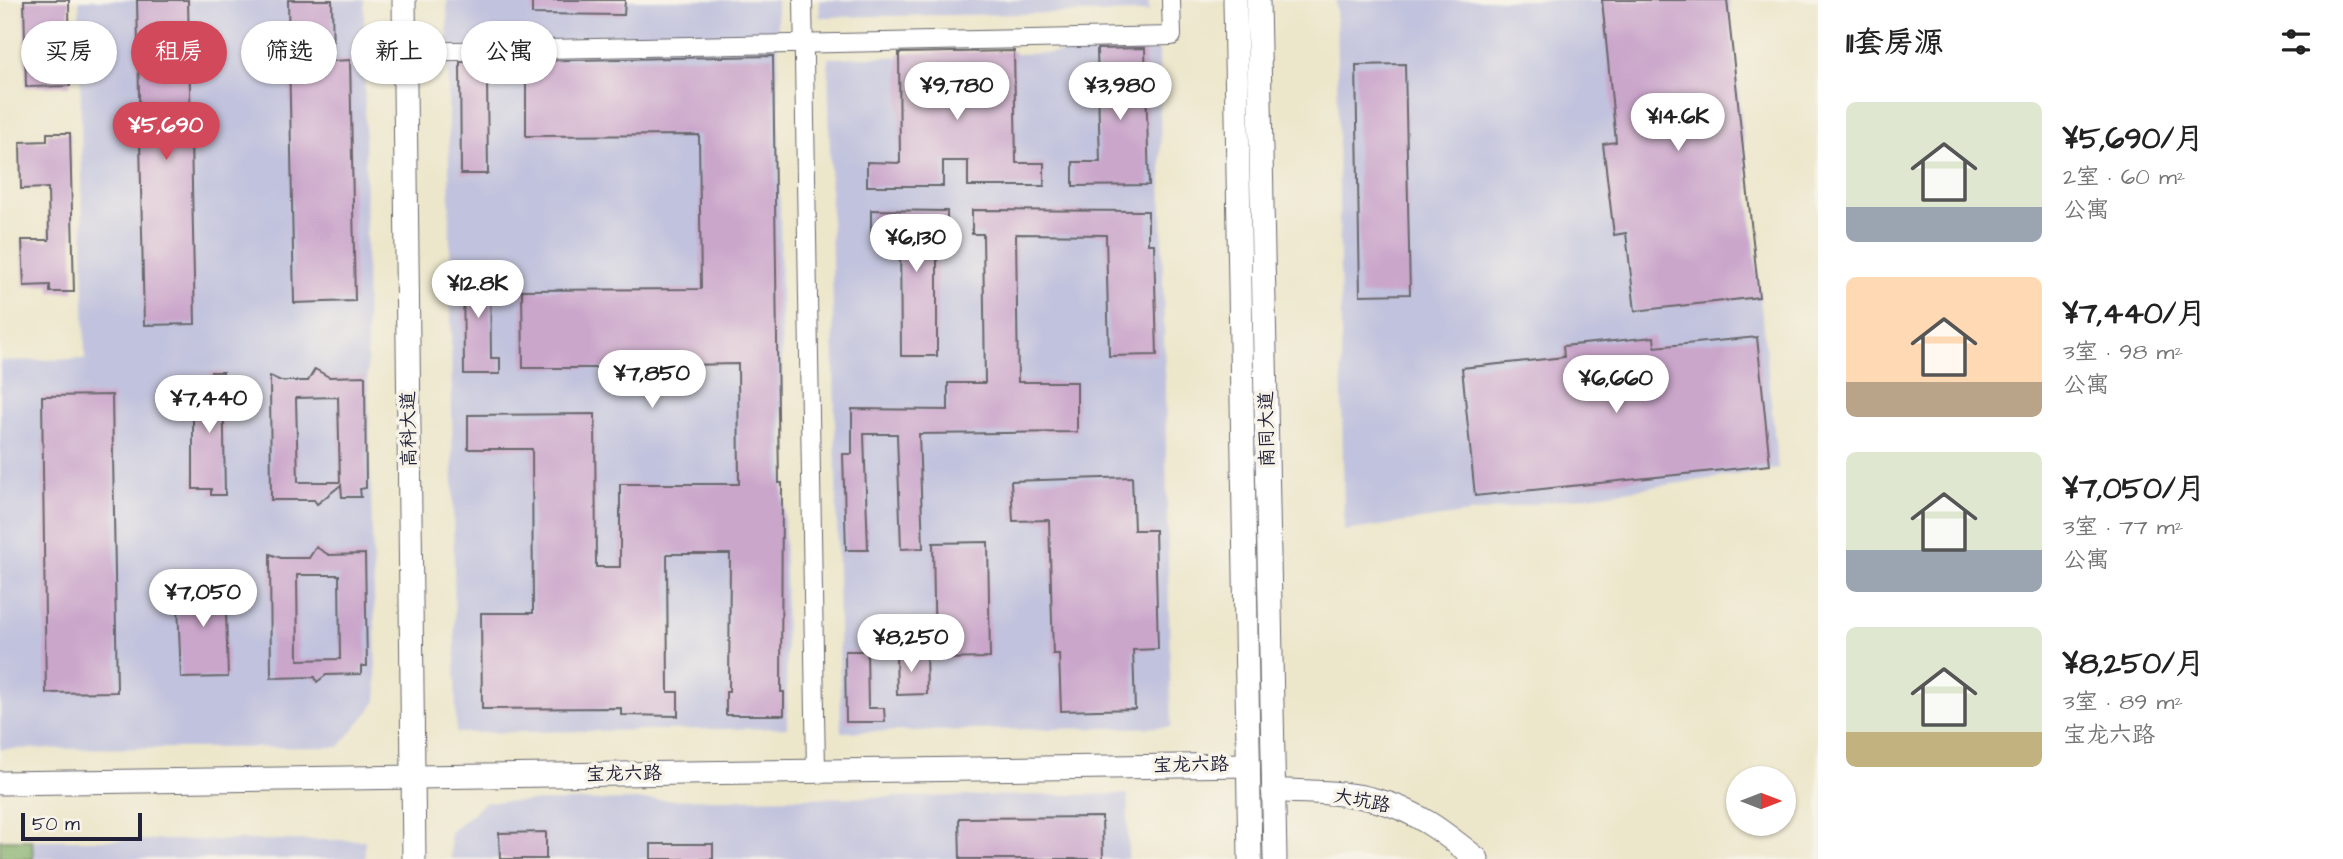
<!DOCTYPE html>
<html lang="zh">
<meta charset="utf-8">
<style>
body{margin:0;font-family:"Architects Daughter","LXGW WenKai TC",sans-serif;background:#f6f6f6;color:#222;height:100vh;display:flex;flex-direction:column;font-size:26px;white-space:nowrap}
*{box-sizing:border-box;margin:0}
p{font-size:23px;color:#767676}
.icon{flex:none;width:38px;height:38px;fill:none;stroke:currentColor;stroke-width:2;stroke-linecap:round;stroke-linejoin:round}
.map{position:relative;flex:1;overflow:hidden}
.panel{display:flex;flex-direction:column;background:#fff;width:525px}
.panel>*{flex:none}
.banner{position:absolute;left:21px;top:21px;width:665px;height:63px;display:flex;gap:14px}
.needle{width:46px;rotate:90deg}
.tools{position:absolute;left:1726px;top:766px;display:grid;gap:14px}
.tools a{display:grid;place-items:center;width:70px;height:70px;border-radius:50%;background:#fff;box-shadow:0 2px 5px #0004;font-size:35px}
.scale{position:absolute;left:21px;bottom:18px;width:121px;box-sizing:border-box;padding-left:7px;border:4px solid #22223b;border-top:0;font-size:19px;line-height:24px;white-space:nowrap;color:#22223b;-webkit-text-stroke:5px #f7f3e8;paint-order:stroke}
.price{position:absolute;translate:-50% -60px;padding:0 16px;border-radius:24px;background:#fff;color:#222;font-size:23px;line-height:46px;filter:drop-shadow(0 2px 4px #0008)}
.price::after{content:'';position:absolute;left:50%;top:42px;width:21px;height:16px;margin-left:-10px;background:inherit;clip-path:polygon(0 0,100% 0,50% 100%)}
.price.selected{background:#d1495b;color:#fff}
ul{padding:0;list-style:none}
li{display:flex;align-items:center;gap:21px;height:175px;padding:0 28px}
li span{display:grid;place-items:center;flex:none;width:196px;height:140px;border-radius:10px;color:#555}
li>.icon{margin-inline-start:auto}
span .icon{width:84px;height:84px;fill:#fffc;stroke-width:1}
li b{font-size:30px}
h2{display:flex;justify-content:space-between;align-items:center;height:84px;padding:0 28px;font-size:30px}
.chip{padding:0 24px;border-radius:32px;background:#fff;box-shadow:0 2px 5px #0004;font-size:24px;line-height:63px}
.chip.selected{background:#d1495b;color:#fff}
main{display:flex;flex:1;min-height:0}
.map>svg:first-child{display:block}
.industrial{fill:#c1c2dd}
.forest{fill:#82ad66;stroke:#526850;stroke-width:2}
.building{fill:#caa6cb;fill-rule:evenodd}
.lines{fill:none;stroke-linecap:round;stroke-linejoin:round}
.street-casing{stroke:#69676d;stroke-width:20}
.secondary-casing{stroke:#69676d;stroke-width:25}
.street{stroke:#fff;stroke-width:18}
.secondary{stroke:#fff;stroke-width:23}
.labels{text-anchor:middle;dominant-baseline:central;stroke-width:7;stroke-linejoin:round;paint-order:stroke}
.street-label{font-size:19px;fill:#22223b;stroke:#f7f3e8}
</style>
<main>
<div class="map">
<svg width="1818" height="859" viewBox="0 0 1818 859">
<rect width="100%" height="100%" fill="#f7f3e8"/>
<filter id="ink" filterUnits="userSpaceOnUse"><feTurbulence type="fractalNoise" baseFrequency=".0143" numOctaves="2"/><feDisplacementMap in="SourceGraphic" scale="14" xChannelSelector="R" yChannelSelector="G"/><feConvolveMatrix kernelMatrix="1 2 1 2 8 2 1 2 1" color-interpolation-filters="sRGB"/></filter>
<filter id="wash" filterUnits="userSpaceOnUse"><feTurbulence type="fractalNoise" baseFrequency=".00686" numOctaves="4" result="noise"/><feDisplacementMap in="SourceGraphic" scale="28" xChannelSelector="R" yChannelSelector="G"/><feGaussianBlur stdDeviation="1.57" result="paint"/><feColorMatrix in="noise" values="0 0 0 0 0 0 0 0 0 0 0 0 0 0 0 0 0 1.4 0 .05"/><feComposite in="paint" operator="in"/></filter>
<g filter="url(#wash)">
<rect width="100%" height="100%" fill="#ece6ca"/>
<g class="industrial">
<polygon points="79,0 364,0 367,352 377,701 339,747 0,749 0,361 85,359"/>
<polygon points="447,0 777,0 787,728 456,733"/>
<polygon points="819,0 1148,0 1149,12 820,17"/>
<polygon points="1336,0 1729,0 1778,469 1344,531"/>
<polygon points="1159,51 1171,727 841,732 828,58"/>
<polygon points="1128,794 1128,859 451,859 450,832 485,802"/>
<polygon points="32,840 365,840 365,859 33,859"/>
</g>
<polygon class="forest" points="0,840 32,840 33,859 0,859"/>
<g id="blocks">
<g class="building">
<polygon points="24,0 69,0 70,86 26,87"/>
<polygon points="137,0 188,0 195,324 144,325"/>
<polygon points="288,0 332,0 333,61 350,60 355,301 294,303"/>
<polygon points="532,0 625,0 624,15 532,14"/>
<polygon points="1602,0 1727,0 1759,297 1635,311 1626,233 1614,235 1603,144 1616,142"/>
<polygon points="1145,48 1149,185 1073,186 1073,162 1100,162 1097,49"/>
<polygon points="1014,51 1016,163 1044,163 1044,186 968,186 968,161 943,161 943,186 867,186 867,162 900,163 899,53"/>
<polygon points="773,56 779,483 782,483 781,692 784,692 784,715 726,715 726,692 729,692 730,554 667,554 668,692 678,692 678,716 621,715 621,708 482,709 481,613 533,613 532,449 468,449 468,415 595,414 596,567 620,567 620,484 739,484 738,364 682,365 682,368 523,368 522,290 701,289 699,135 526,136 526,61"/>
<polygon points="497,61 497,76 487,76 488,174 461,174 460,62"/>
<polygon points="1405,64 1410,294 1360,295 1356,65"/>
<polygon points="47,133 70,133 74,292 50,292 50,285 24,286 22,240 49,240 48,188 21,189 20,142 47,141"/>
<polygon points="871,210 947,211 947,234 937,234 937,356 901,356 900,234 871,234"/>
<polygon points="972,210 1148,211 1148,244 1154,244 1157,355 1109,356 1106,235 1016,234 1018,382 1077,382 1077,432 919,434 923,548 901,549 897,434 864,434 868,550 846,550 843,454 852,454 852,409 948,410 948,383 985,383 983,234 972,234"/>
<polygon points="463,261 490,261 491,358 500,358 500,374 464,374"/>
<polygon points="1654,337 1655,347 1757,337 1770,465 1475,496 1462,368 1564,357 1563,346"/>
<path d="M315 369 329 377 365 376 366 488 360 489 361 497H342L341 485 317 504 314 500H271L270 376 281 381H308ZM338 397 340 482H298L296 398Z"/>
<polygon points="211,372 223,372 225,495 211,495 211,489 193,489 193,381 211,380"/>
<polygon points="112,395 117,692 46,693 42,396"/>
<polygon points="1132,477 1134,530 1155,530 1158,649 1133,650 1135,709 1061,711 1059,654 1053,654 1049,520 1013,521 1011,481"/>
<polygon points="988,542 990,658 935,659 933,543"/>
<path d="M316 547 329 555 365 554 367 666H361V674L326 675 317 682 315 677 271 678 270 554 281 558H309ZM297 575H339L340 659 298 660Z"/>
<polygon points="225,580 228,677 181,678 177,581"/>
<polygon points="845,651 867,651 868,708 884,708 885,722 846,722"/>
<polygon points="896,653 926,653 927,694 897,695"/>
<polygon points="1102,817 1103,859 960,859 959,818"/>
<polygon points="546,832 546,859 500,859 499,833"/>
<rect x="651" y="844" width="62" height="15"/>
</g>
</g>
</g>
<g filter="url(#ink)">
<use href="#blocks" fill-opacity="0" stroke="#69676d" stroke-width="2"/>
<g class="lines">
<g class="street-casing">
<g id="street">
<polyline points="803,0 816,771"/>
<polyline points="405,52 1172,36 1171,0"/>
</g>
</g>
<g class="secondary-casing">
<g id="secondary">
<polyline points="404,0 414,859"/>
<polyline points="1235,0 1250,859"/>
<polyline points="1258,0 1275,859"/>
<polyline points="0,783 1248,765"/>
<path d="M1273 790C1307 793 1343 791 1375 800 1415 809 1446 834 1477 859"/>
</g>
</g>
<use href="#street" class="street"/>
<use href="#secondary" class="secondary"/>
</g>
</g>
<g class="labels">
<g class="street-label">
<text transform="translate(409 429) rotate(-91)">高科大道</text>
<text transform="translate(1267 429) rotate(-91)">南同大道</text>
<text transform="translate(1191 765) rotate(-1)">宝龙六路</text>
<text transform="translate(624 774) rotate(-1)">宝龙六路</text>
<text transform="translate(1362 801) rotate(11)">大坑路</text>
</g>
</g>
</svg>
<div class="tools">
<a><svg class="needle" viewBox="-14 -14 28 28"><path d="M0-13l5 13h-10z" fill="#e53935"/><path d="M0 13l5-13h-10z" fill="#767676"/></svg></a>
</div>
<div class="scale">50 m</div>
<b class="price" style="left:957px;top:122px">¥9,780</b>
<b class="price" style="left:1120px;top:122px">¥3,980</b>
<b class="price" style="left:1678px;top:153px">¥14.6K</b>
<b class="price selected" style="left:166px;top:162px">¥5,690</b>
<b class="price" style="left:916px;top:274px">¥6,130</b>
<b class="price" style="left:478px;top:320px">¥12.8K</b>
<b class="price" style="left:652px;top:410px">¥7,850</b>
<b class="price" style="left:1616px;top:415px">¥6,660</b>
<b class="price" style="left:209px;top:435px">¥7,440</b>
<b class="price" style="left:203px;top:629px">¥7,050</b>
<b class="price" style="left:911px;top:674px">¥8,250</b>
<div class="banner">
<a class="chip">买房</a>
<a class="chip selected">租房</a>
<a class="chip">筛选</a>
<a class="chip">新上</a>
<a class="chip">公寓</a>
</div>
</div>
<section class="panel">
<h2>11套房源<svg class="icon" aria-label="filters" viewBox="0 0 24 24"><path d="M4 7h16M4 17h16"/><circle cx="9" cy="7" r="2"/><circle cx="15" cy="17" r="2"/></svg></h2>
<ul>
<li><span style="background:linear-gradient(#dfe7d0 75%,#9aa5b1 0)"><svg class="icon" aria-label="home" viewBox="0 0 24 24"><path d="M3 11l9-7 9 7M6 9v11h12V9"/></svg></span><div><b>¥5,690/月</b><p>2室 · 60 m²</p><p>公寓</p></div></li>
<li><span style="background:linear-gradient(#ffd9b3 75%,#b9a48a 0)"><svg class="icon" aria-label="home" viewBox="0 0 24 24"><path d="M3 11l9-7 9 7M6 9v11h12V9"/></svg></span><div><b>¥7,440/月</b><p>3室 · 98 m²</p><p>公寓</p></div></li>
<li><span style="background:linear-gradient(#dfe7d0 70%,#9aa5b1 0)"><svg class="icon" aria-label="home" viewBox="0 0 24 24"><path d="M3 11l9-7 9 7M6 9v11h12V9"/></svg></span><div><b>¥7,050/月</b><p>3室 · 77 m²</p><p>公寓</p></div></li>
<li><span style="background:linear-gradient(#dfe7d0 75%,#c2b280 0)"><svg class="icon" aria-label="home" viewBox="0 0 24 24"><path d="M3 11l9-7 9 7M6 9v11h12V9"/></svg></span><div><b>¥8,250/月</b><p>3室 · 89 m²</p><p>宝龙六路</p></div></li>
</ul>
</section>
</main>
